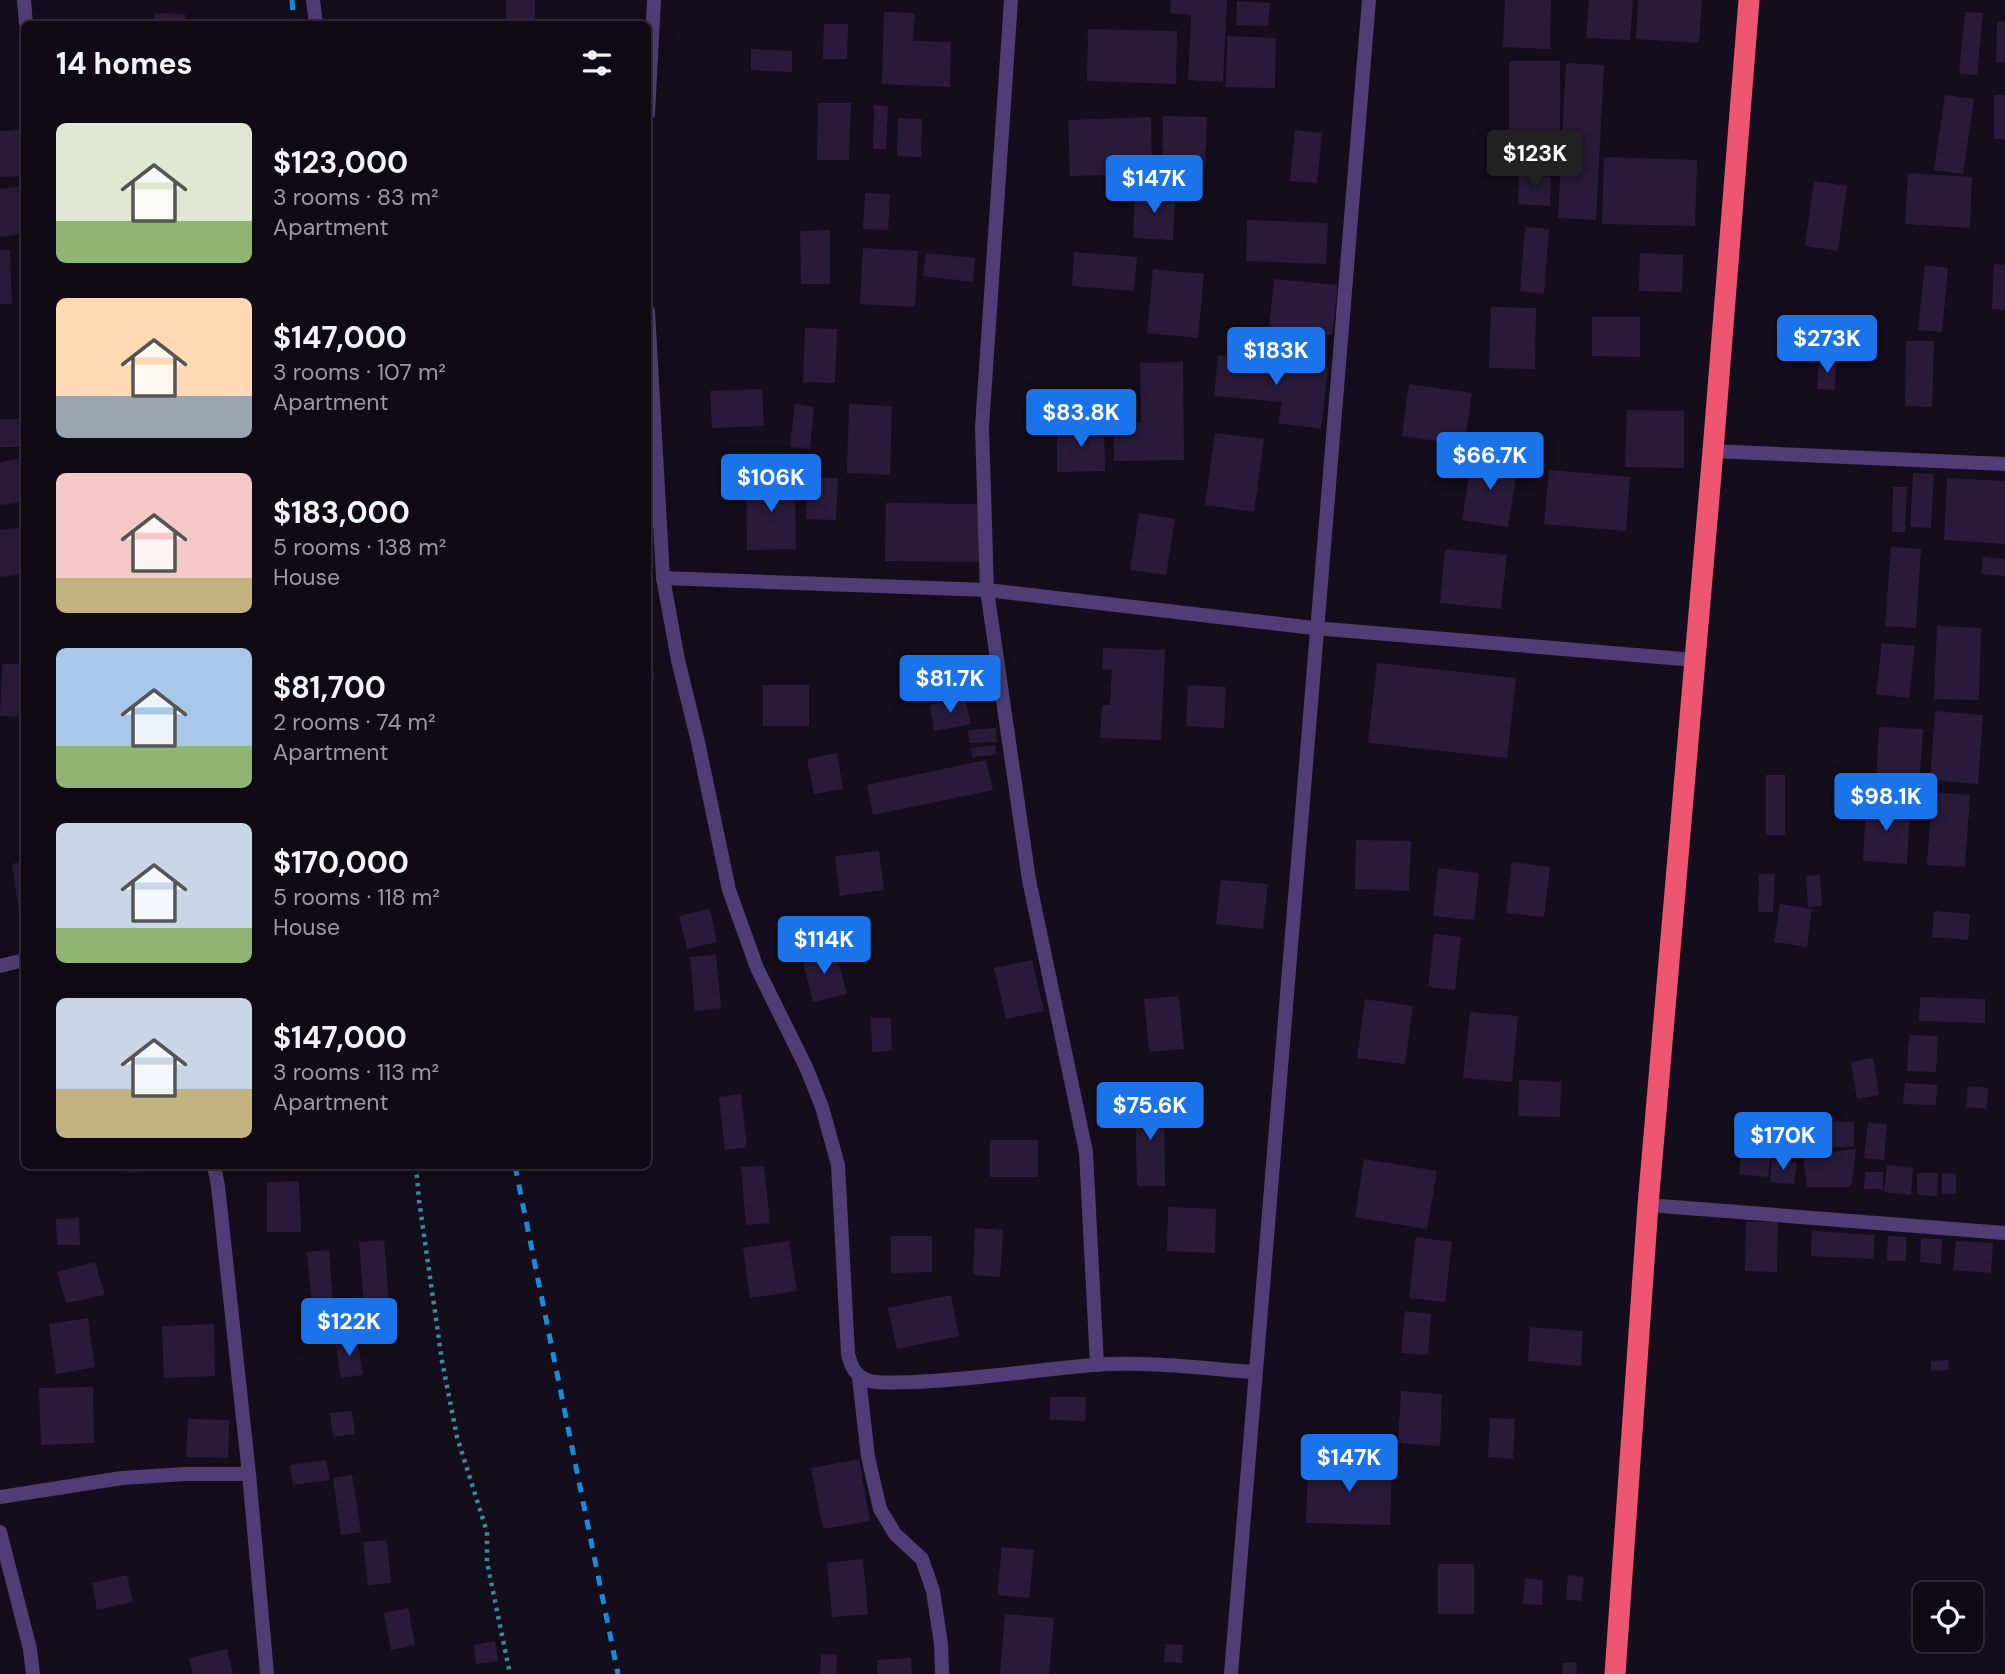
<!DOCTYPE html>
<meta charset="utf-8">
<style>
body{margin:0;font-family:"DM Sans",sans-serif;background:#18131d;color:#f1f3f6;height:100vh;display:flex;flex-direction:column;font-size:26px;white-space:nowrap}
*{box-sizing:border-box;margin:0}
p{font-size:23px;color:#9b9aa0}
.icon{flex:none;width:38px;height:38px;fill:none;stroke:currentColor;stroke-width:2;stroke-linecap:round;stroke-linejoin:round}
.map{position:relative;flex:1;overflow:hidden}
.details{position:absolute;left:21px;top:21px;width:630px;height:1148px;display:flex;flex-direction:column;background:#0f0a14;border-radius:10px;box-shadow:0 7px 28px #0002,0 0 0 2px #2f2b34}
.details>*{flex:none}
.controls{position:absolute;left:1913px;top:1582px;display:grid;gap:14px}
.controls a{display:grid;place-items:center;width:70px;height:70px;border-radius:10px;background:#0f0a14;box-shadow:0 7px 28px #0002,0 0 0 2px #2f2b34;font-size:35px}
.price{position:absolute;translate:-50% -60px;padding:0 16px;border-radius:7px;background:#1a73e8;color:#fff;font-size:23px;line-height:46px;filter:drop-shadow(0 2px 4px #0008)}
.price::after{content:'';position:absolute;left:50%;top:42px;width:21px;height:16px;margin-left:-10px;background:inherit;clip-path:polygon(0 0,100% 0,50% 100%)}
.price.selected{background:#222;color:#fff}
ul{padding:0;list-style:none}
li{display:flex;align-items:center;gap:21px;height:175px;padding:0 35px}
li span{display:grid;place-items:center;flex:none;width:196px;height:140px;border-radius:10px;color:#555}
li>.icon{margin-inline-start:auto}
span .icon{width:84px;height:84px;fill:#fffc;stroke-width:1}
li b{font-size:30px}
h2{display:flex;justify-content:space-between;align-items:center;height:84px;padding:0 35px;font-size:30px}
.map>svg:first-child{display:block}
.building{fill:#2b1b3a}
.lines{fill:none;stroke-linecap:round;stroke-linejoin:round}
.path{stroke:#3988a2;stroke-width:4.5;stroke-dasharray:3.5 5;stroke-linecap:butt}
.street{stroke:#503d76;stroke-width:14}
.highway{stroke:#ed5570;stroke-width:21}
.rail{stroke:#188cdb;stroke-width:5;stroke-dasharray:10 9;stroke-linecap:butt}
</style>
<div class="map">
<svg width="2005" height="1674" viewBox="0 0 2005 1674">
<rect width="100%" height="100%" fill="#140d1b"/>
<g class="building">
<rect x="506" y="0" width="29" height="24"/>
<polygon points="1171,0 1227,0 1223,82 1188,80 1191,15 1170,13"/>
<polygon points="1505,0 1551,0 1550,49 1503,47"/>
<polygon points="1589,0 1633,0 1630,40 1586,38"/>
<polygon points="1638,0 1702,0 1699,43 1636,39"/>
<polygon points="1237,1 1270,3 1268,26 1236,25"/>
<polygon points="884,12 915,13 913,41 951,42 950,87 882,84"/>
<polygon points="1965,12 1983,13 1977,75 1959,74"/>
<polygon points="155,13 185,14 185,24 155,24"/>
<polygon points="1997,21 2005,22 2005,62 1996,62"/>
<polygon points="824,24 848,24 847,59 823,59"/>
<polygon points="1088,29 1177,31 1176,84 1087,81"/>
<polygon points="1227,36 1276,38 1275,88 1226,87"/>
<polygon points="751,49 792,51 792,72 751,70"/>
<rect x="1509" y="61" width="51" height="72"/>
<polygon points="1566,63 1604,65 1596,220 1558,218"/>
<polygon points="1945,95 1974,99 1963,174 1934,170"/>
<rect x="1994" y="95" width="11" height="44"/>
<polygon points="818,103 851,103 849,160 817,160"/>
<polygon points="874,105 888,106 886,149 873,149"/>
<polygon points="1163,116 1207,117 1205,169 1162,167"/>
<polygon points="1151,117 1152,174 1070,176 1068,120"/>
<polygon points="898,118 922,119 921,157 897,156"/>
<polygon points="24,130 24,176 0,177 0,131"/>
<polygon points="1295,130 1322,133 1317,183 1290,181"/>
<polygon points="1604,157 1697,160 1695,226 1602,224"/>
<polygon points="1908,173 1972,177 1970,228 1905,224"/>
<polygon points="1519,175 1551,177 1550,206 1518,204"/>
<polygon points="1814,181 1847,186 1838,251 1805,246"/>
<polygon points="24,186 24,234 0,237 0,189"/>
<polygon points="1135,191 1175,193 1173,240 1133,238"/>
<polygon points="865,193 890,194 888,230 863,229"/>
<polygon points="1247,220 1328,223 1326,264 1246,261"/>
<polygon points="1525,227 1549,229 1544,294 1520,291"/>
<polygon points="830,230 830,284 801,284 800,231"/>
<polygon points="863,248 918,251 915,307 860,304"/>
<polygon points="0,250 10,250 12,304 0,304"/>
<polygon points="1074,252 1137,257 1134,291 1072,286"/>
<polygon points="926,253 975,258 973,282 923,276"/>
<polygon points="1640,253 1683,255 1682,292 1639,291"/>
<polygon points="1994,264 2005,265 2005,310 1992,309"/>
<polygon points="1925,265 1948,268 1942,332 1918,330"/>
<polygon points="1153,269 1204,274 1198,338 1147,333"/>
<polygon points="1274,279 1338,285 1332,335 1269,328"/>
<polygon points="1491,307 1536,308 1535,369 1489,368"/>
<polygon points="1592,317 1640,317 1640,357 1592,356"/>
<polygon points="805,328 837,329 835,383 803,382"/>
<polygon points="1906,341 1934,341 1932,407 1905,406"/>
<polygon points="1218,355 1328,367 1321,429 1278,423 1282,402 1214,396"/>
<polygon points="1819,361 1836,361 1835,390 1817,389"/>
<polygon points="1183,362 1184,460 1114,461 1114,422 1141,422 1140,363"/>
<polygon points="1409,384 1472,393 1464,445 1402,436"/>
<polygon points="762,389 764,426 712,428 710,391"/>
<polygon points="795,404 814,407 810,449 790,447"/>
<polygon points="849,404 892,406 890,475 847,473"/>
<polygon points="1627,410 1684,411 1684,468 1625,467"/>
<rect x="0" y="419" width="24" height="28"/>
<polygon points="1057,426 1104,426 1105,471 1057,472"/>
<polygon points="1215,433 1264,439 1254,512 1205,505"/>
<polygon points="1472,457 1518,464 1508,527 1462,520"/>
<polygon points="24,458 24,502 0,505 0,462"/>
<polygon points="1549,470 1630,477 1626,531 1544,524"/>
<polygon points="1913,473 1934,474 1931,528 1910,527"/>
<polygon points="807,477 838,478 836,520 806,519"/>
<polygon points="1947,478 2005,481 2005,544 1944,540"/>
<polygon points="746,479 795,479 796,549 747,550"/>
<polygon points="1893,487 1907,487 1905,532 1892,532"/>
<polygon points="886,503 980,504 980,562 885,561"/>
<polygon points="1139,513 1175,519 1166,575 1130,570"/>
<polygon points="24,527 24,574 0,577 0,530"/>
<polygon points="1891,547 1921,549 1916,628 1885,626"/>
<polygon points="1445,549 1507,555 1501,609 1440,603"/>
<polygon points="1983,557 2005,559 2005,576 1981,574"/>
<polygon points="1937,626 1981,628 1979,700 1934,699"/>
<polygon points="649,638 655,680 648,681 648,639"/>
<polygon points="1882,643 1915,646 1909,698 1876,694"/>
<polygon points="1103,648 1165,650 1161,740 1100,738 1102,705 1110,705 1112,670 1102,669"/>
<polygon points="1377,663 1516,678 1507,758 1368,743"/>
<polygon points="2,664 24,664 24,717 0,716"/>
<rect x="763" y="685" width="46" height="41"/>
<polygon points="1188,685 1226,687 1224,728 1186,726"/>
<polygon points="965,698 971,724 934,731 930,705"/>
<polygon points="1935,711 1983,715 1978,784 1930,780"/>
<polygon points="1879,727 1923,729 1919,785 1876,782"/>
<polygon points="996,728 997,742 969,743 968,730"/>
<polygon points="995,745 996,755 972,757 971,748"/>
<polygon points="837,753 843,789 814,794 807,759"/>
<polygon points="986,760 993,790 873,815 867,785"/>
<rect x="1766" y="775" width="19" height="60"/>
<polygon points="1932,792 1970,795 1965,867 1927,865"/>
<polygon points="1866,801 1910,804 1907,864 1863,861"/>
<polygon points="1356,840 1411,841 1409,891 1355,889"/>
<polygon points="879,851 884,890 840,896 835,856"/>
<polygon points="24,862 24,925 21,926 12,864"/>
<polygon points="1512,862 1550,867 1544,917 1506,913"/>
<polygon points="1438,868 1479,873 1474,920 1433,916"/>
<polygon points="1759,874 1775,874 1773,912 1758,912"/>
<polygon points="1820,875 1822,906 1808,907 1806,876"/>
<polygon points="1221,880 1268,884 1263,929 1216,924"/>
<polygon points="1780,904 1812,909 1807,947 1774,942"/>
<polygon points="710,909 717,942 687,949 679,916"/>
<polygon points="1934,911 1970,914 1968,940 1932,937"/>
<polygon points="1434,934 1461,937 1455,990 1428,987"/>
<polygon points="835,949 847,994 813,1002 802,958"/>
<polygon points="716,955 721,1008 695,1011 690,957"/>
<polygon points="1032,960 1044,1011 1006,1019 994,968"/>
<polygon points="1179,996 1184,1049 1149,1052 1144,999"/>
<polygon points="1920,997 1985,999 1985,1023 1919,1021"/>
<polygon points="1365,999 1413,1006 1405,1064 1357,1058"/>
<polygon points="1470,1012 1518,1016 1512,1082 1463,1078"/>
<polygon points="871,1018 891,1018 892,1051 872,1052"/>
<polygon points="1909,1035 1938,1036 1936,1072 1907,1071"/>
<polygon points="1873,1058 1879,1095 1857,1099 1851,1062"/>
<polygon points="1519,1080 1561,1082 1560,1117 1518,1116"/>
<polygon points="1905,1083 1937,1085 1936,1105 1903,1104"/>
<polygon points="1968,1086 1988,1088 1987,1109 1966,1107"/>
<polygon points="741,1094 747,1147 725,1150 719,1097"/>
<polygon points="1164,1098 1165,1186 1137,1186 1135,1099"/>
<polygon points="1804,1121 1854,1122 1854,1146 1805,1150"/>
<polygon points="1868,1123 1887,1124 1884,1160 1864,1158"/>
<rect x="990" y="1140" width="48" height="37"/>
<polygon points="1856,1149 1851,1187 1807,1187 1803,1155"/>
<polygon points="1741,1154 1770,1156 1768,1177 1739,1174"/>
<polygon points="1364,1159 1437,1171 1427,1229 1355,1217"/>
<polygon points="1772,1160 1797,1163 1794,1184 1770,1182"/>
<polygon points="1887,1165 1913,1168 1911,1195 1884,1192"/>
<polygon points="127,1166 176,1166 176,1167 127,1173"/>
<polygon points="764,1166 770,1223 746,1225 741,1167"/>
<polygon points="1865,1172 1883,1172 1883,1189 1864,1189"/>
<polygon points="1917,1173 1938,1173 1937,1196 1917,1195"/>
<polygon points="1942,1173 1956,1174 1956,1194 1942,1194"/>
<polygon points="299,1181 301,1232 267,1232 267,1182"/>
<polygon points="1168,1207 1216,1209 1215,1253 1167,1251"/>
<polygon points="79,1218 80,1245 57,1245 56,1219"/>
<polygon points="1746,1222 1778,1222 1777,1272 1745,1271"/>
<polygon points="975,1228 1003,1230 1000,1277 973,1275"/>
<polygon points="1812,1231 1875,1235 1873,1259 1811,1256"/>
<polygon points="891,1236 932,1236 932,1272 891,1273"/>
<polygon points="1888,1236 1906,1237 1906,1261 1887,1261"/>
<polygon points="1416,1237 1452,1242 1445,1302 1409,1298"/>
<polygon points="1921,1238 1942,1239 1941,1264 1920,1262"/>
<polygon points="384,1240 389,1304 364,1306 359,1242"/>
<polygon points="789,1241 797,1291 750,1298 743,1248"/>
<polygon points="1956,1241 1993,1243 1991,1273 1953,1270"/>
<polygon points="329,1250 333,1304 312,1306 307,1252"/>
<polygon points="95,1262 105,1295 66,1303 57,1272"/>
<polygon points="951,1295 959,1336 897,1349 888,1308"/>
<polygon points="1405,1311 1431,1314 1428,1355 1401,1353"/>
<polygon points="88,1318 95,1367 56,1374 49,1324"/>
<polygon points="214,1324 215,1376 164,1378 162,1326"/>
<polygon points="1530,1327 1583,1331 1581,1366 1528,1361"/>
<polygon points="357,1337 363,1375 341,1378 335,1340"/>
<polygon points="1948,1360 1949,1370 1931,1371 1931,1361"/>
<polygon points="93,1387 94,1443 41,1445 39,1388"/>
<polygon points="1401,1391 1442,1394 1440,1446 1398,1443"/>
<polygon points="1050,1397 1086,1397 1085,1421 1050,1420"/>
<polygon points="352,1411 355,1434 333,1437 330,1413"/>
<polygon points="1490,1418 1515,1419 1513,1459 1488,1457"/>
<polygon points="188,1419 229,1420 228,1458 186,1457"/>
<polygon points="859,1459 870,1521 823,1529 811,1468"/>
<polygon points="326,1460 330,1480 293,1485 290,1465"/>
<polygon points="1308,1463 1392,1465 1390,1525 1306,1523"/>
<polygon points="352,1475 361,1532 341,1535 333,1478"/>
<polygon points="387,1540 391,1583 368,1585 363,1542"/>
<polygon points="1002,1547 1034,1550 1029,1598 997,1595"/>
<polygon points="863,1559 868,1614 832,1617 827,1563"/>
<rect x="1438" y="1564" width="36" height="50"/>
<polygon points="127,1575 133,1602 97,1610 92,1583"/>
<polygon points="1568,1575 1584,1577 1581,1601 1566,1599"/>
<polygon points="1525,1578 1543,1580 1542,1605 1523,1604"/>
<polygon points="408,1608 415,1645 391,1650 384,1613"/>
<polygon points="1005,1614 1054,1618 1049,1674 1000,1674"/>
<polygon points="495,1641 498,1661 476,1664 474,1645"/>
<polygon points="1165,1644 1183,1645 1182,1663 1164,1662"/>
<polygon points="227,1649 233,1674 193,1674 189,1658"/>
<polygon points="821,1654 837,1655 836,1674 820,1674"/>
<polygon points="911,1658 912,1674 877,1674 877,1660"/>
<polygon points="1576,1662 1577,1674 1563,1674 1562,1663"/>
</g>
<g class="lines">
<polyline class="path" points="416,1166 419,1200 442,1361 457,1437 487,1532 487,1562 510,1674"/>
<g class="street">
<polyline points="24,0 26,24"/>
<polyline points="313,0 316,24"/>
<polyline points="1011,0 982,427 987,590 1029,880 1086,1152 1097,1365"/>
<polyline points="648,114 654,0"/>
<path d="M648 311 663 578 678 660 698 742 729 890 757 968 806 1067 822 1107 838 1165 848 1354C851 1366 855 1377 870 1381 882 1384 899 1382 912 1382 973 1380 1033 1370 1093 1365 1146 1361 1200 1368 1253 1372"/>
<polyline points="1713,451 2005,464"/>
<polyline points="663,578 987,590 1314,628 1695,660"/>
<polyline points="0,966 24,960"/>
<polyline points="214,1166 218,1186 249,1474 267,1674"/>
<polyline points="1648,1205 2005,1233"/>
<polyline points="859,1377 868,1457 880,1509 895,1534 922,1559 933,1591 941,1644 942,1674"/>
<polyline points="0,1497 122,1478 185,1474 249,1474"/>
<polyline points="0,1532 30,1649 33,1674"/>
<path d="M1231 1674C1272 1116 1320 558 1369 0"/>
</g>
<polyline class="highway" points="1615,1674 1648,1205 1713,451 1749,0"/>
<g class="rail">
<polyline points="292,0 294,24"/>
<polyline points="515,1166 618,1674"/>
</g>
</g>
</svg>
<div class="controls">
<a><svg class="icon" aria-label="locate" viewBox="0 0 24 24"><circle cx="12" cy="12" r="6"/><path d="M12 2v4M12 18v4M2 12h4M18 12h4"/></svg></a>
</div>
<b class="price selected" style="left:1535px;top:190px">$123K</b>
<b class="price" style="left:1154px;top:215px">$147K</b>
<b class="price" style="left:1827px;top:375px">$273K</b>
<b class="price" style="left:1276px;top:387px">$183K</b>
<b class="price" style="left:1081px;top:449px">$83.8K</b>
<b class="price" style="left:1490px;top:492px">$66.7K</b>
<b class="price" style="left:771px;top:514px">$106K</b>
<b class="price" style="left:950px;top:715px">$81.7K</b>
<b class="price" style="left:1886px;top:833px">$98.1K</b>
<b class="price" style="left:824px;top:976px">$114K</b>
<b class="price" style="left:1150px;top:1142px">$75.6K</b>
<b class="price" style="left:1783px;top:1172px">$170K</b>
<b class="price" style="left:349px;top:1358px">$122K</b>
<b class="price" style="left:1349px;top:1494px">$147K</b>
<section class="details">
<h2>14 homes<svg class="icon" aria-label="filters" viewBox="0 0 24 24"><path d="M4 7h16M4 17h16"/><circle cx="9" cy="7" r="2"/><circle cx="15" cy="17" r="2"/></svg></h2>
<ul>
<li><span style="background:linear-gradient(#dfe7d0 70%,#8fb573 0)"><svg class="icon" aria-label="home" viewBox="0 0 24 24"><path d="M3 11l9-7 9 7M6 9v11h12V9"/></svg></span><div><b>$123,000</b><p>3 rooms · 83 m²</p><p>Apartment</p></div></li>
<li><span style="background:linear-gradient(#ffd9b3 70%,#9aa5b1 0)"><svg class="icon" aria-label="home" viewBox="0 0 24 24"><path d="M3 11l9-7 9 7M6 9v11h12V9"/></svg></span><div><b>$147,000</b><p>3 rooms · 107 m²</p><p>Apartment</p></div></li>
<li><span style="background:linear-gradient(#f6c9c9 75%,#c2b280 0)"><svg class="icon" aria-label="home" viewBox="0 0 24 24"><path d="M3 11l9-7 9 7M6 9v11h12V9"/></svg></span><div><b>$183,000</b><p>5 rooms · 138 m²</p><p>House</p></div></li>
<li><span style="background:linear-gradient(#a9c7e8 70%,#8fb573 0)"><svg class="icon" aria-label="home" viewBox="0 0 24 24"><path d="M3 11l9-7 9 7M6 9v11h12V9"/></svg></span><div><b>$81,700</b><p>2 rooms · 74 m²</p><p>Apartment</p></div></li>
<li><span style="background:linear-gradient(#c9d6e8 75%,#8fb573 0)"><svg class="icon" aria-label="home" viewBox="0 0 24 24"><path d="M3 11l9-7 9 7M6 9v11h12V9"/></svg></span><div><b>$170,000</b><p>5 rooms · 118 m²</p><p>House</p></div></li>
<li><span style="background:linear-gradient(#c9d6e8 65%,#c2b280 0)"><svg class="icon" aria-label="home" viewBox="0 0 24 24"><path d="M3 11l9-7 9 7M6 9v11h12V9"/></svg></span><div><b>$147,000</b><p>3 rooms · 113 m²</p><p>Apartment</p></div></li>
</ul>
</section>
</div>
